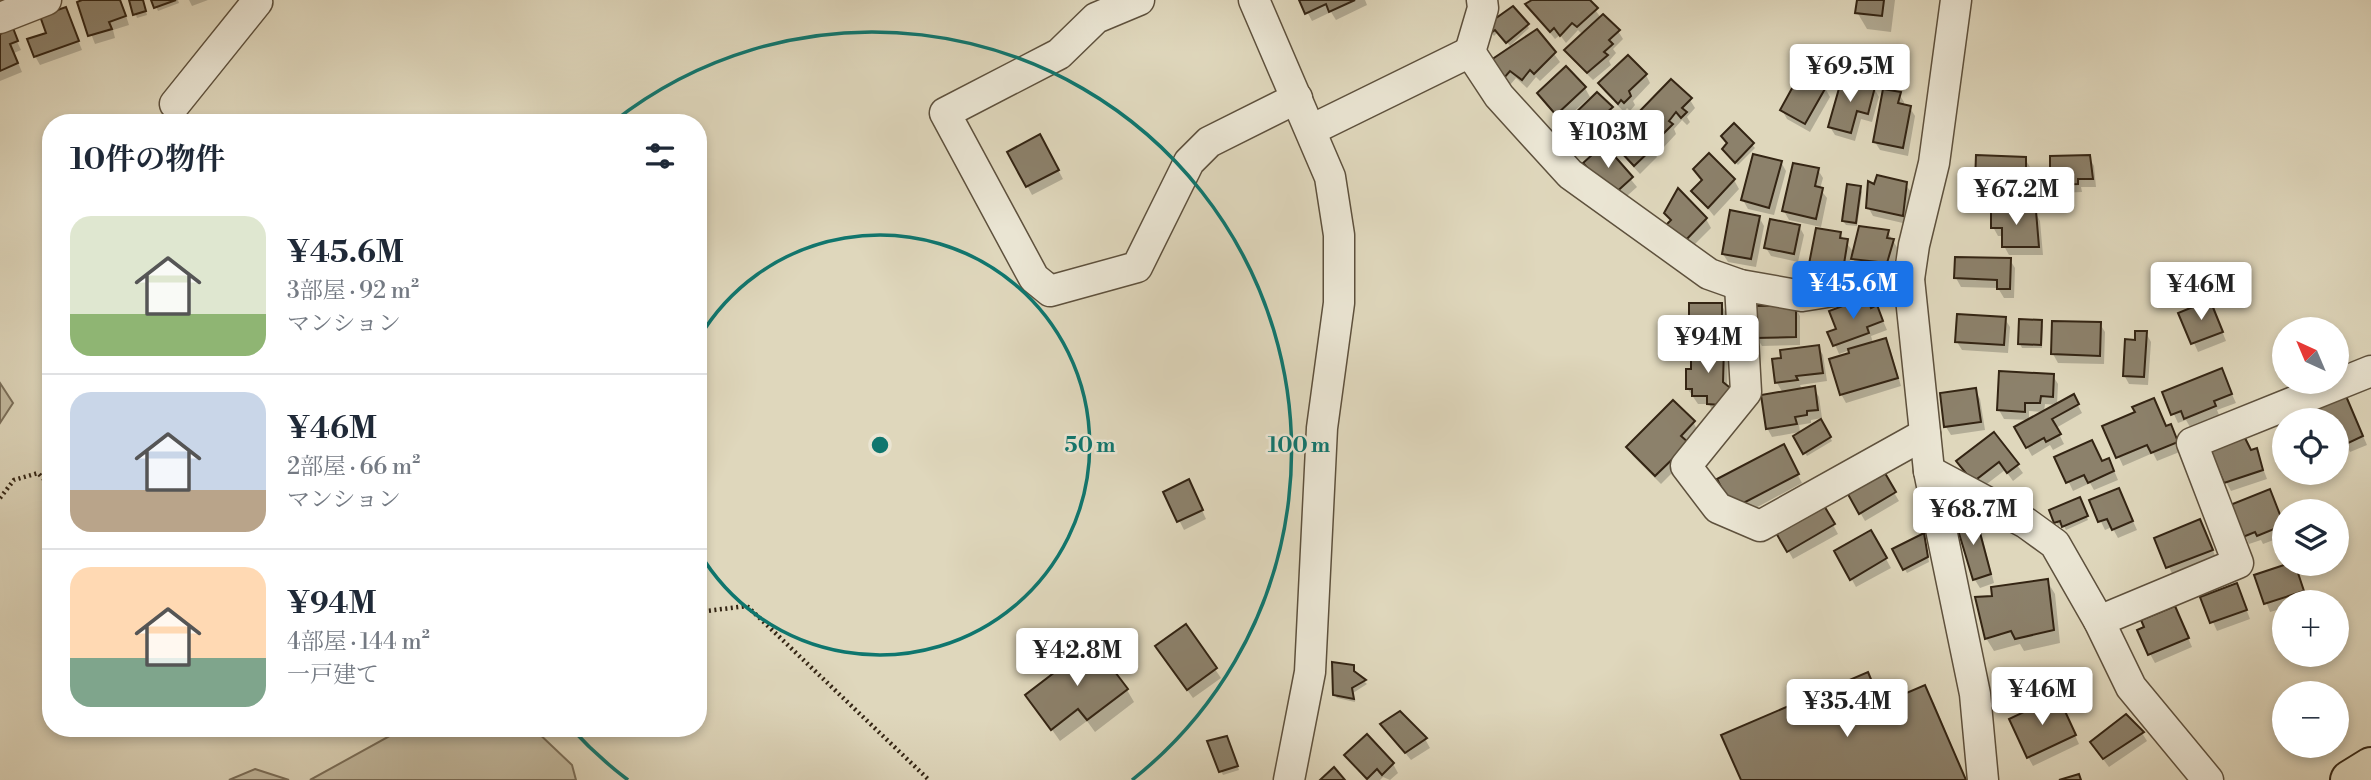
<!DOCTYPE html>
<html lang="ja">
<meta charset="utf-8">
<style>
body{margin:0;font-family:"Libre Bodoni","Noto Serif JP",serif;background:#f2f2f3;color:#1f2937;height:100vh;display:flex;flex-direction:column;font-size:26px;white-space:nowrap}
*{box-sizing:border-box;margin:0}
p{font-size:23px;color:#747a83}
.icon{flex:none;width:38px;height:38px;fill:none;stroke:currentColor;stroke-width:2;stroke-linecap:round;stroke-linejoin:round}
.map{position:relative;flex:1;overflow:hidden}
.side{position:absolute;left:42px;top:114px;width:665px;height:623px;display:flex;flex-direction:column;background:#fff;border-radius:28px;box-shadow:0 4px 10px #0003}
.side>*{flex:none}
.needle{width:46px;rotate:316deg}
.controls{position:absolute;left:2272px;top:317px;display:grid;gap:14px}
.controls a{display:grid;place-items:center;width:77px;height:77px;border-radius:50%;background:#fff;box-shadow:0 4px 10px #0003;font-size:35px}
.price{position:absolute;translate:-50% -60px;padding:0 16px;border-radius:7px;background:#fff;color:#222;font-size:23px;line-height:46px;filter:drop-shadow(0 2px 4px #0008)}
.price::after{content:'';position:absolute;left:50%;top:42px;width:21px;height:16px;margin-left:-10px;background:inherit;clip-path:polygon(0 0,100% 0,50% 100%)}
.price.on{background:#1a73e8;color:#fff}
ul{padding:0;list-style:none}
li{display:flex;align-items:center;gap:21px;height:175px;padding:0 28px}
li+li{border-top:2px solid #e0e1e3}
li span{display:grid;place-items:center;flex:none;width:196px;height:140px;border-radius:21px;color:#555}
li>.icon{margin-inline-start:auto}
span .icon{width:84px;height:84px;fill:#fffc;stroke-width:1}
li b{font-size:30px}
h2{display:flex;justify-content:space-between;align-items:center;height:84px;padding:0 28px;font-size:30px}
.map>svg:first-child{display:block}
.green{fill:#c2b99f;stroke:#7a6e59;stroke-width:2}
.shadow{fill:#0003}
.building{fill:#8c816b;stroke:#332413;stroke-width:2}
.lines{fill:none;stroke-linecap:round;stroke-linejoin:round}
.minor-casing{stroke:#5e513d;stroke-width:33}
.primary-casing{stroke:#332413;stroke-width:42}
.path{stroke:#332413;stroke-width:4.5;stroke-dasharray:2 3.5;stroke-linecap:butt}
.minor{stroke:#eae5d3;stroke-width:30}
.primary{stroke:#dfd7bc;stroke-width:38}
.ring{fill:none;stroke:#0f766e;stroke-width:3.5}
.centre{fill:#0f766e;stroke:#eae5d3;stroke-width:3.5}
.ring-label{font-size:21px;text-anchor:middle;font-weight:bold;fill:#0f766e;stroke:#eae5d3;stroke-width:5;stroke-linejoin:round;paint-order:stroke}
</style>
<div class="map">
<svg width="2371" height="780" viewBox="0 0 2371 780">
<rect width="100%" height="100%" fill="#dfd7bc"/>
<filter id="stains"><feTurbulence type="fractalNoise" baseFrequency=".00286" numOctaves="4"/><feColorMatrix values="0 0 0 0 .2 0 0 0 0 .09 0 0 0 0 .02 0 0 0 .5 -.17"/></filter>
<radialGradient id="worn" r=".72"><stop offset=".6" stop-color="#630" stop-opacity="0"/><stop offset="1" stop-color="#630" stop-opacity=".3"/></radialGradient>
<g class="green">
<polygon points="0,383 13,403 0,423"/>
<polygon points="404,728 533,728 572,765 576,780 310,780"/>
<polygon points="255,769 289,780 229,780"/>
</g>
<g class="shadow">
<polygon points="88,0 121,0 129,25 113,30 115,38 95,44 79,3"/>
<polygon points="130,0 143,0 147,15 137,18"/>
<polygon points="153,0 178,0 179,3 158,11"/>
<polygon points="189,0 208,0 192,6"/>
<polygon points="1301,0 1365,0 1367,5 1336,20 1331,12 1312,21"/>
<polygon points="1536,0 1588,0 1601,18 1618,31 1623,39 1613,49 1616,53 1609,61 1611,65 1593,80 1572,59 1567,50 1583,35 1578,30 1566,43 1560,35 1555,39 1527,4"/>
<polygon points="1859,0 1895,0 1891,32 1867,29 1857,12"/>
<polygon points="66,9 82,50 40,65 35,56"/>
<polygon points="1527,25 1529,28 1510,46 1498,32 1494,36 1489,30"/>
<polygon points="12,31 21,50 14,53 22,72 0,81 0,35"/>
<polygon points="1537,31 1560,62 1540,81 1536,77 1527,88 1516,78 1510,85 1498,69"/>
<polygon points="1646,75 1650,83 1633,101 1635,105 1630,111 1627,108 1624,112 1605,92 1600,84"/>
<polygon points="1585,88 1590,97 1562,122 1539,93"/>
<polygon points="1825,88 1830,97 1810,132 1787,119 1782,110"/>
<polygon points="1874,88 1879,97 1872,122 1861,119 1855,141 1835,135 1830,127"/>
<polygon points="1899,94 1904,102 1904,106 1910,108 1915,116 1908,156 1880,150 1875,142"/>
<polygon points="1690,100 1695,108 1687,117 1690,122 1687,125 1682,120 1674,129 1676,134 1663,148 1641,126 1636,117"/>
<polygon points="1611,109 1616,117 1611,123 1615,131 1652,148 1657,157 1640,174 1614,146 1608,136 1592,152 1572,132 1567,123"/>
<polygon points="1734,125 1755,148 1738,165 1726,153"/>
<polygon points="1040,136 1063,179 1032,195 1010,153"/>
<polygon points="1604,147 1637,187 1618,204 1585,164"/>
<polygon points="1709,155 1734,180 1739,189 1714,216 1694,191 1703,181"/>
<polygon points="2089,157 2094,166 2096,187 2081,187 2082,192 2057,193 2052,185"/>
<polygon points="2025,159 2030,167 2030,182 2020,181 2020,191 1981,190 1976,181"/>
<polygon points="1781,162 1786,171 1774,215 1748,209 1743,200"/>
<polygon points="1818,170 1823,178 1820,189 1827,198 1821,227 1789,220 1784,211"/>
<polygon points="1905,184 1911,192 1907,224 1873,216 1868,207 1875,187"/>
<polygon points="1860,188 1862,192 1857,226 1846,225 1843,221"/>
<polygon points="2035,212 2040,221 2043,255 2009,255 2004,246 2004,236 1998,236 1993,227"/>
<polygon points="1666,213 1706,219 1711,228 1688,251"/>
<polygon points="1759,217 1764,226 1756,267 1728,262 1723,254"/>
<polygon points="1799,226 1804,235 1798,262 1771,256 1766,248"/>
<polygon points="1887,231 1898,249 1892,271 1858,267 1851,255 1847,278 1816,273 1811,264 1840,234 1854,253"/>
<polygon points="2010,260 2015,268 2014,298 2004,298 1998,288 1961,287 1956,278"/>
<polygon points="1866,299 1872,309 1877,307 1887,330 1871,336 1873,343 1885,340 1890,348 1901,386 1846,403 1841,394 1852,354 1850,350 1839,354 1830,333 1838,330"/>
<polygon points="1721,304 1726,313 1726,324 1733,347 1722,347 1728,357 1727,388 1714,413 1709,404 1698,404 1687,388 1699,356 1699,347 1696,347 1691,338"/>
<polygon points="1795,307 1800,316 1800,345 1762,346 1757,338"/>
<polygon points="2214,311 2226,341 2198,352 2181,314"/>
<polygon points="2005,319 2010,327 2008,353 1962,350 1957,342"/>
<polygon points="2041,322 2043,326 2042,348 2022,348 2020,344"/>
<polygon points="2100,324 2105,332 2104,364 2058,363 2053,354"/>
<polygon points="2146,333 2151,342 2148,385 2129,384 2124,375 2136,341"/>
<polygon points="1818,347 1823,355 1827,381 1800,385 1802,390 1814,388 1819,397 1822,418 1811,420 1811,423 1799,425 1800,432 1772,437 1767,428 1783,393 1777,383 1774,361"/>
<polygon points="2221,370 2236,403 2217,410 2219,415 2190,427 2186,420 2178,423 2164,393"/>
<polygon points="2053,376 2058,384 2057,405 2045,404 2044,412 2029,411 2029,420 2004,419 1999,410"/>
<polygon points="1975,390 1980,399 1985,430 1951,435 1946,427 1942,395"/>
<polygon points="2073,396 2082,413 2056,428 2064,444 2053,450 2050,445 2032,456 2016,428"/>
<polygon points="2347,399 2367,445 2350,452 2345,441 2336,445 2336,420 2291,420"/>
<polygon points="1821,421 1832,441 1807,456 1795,436"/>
<polygon points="1693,422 1698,431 1692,453 1661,484 1633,456 1628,447"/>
<polygon points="2105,427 2166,427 2175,434 2182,451 2157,461 2153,453 2123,466"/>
<polygon points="1994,434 2023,473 2013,481 2005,470 1979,490 1964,470"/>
<polygon points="1783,447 1802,483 1739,517 1719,480"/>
<polygon points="2256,450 2267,479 2231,491 2226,482 2250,452"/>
<polygon points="2057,457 2102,463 2113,468 2118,480 2094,490 2090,483 2073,491"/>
<polygon points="1881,471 1899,501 1865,521 1847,490"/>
<polygon points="1193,490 1206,519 1184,530 1165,492"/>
<polygon points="2119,490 2137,530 2118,538 2112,527 2105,530 2091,501"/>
<polygon points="1820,501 1838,534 1793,559 1775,527"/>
<polygon points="2081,503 2088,520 2066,530 2063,524 2058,526 2051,511"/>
<polygon points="2232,506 2284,524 2284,536 2263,544 2261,540 2249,544"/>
<polygon points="1974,516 1979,524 1994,583 1980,588 1975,580 1957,521"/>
<polygon points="2205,530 2216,558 2173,576 2157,539"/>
<polygon points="1871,532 1891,568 1856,587 1836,551"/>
<polygon points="1924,535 1929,562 1907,573 1894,550"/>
<polygon points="2293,564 2307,600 2284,602 2284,608 2270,612 2256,576"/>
<polygon points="2047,581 2055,594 2060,643 2024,651 2020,644 1994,651 1986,638 1994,598"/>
<polygon points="2237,585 2250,619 2217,631 2202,598"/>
<polygon points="2175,608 2192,647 2155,663 2150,654"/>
<polygon points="1186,627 1221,678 1193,698 1162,655"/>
<polygon points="1353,666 1355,674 1367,684 1353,693 1355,702 1337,698 1334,694"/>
<polygon points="1867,675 1882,705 1925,687 1934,703 1966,780 1742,780"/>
<polygon points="1127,690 1134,702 1095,732 1087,721 1060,741 1028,696"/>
<polygon points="2062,707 2079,744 2033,766 2028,757"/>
<polygon points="1400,713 1425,739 1430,748 1411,760 1382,725"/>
<polygon points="2142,733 2147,741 2109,767 2097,751"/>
<polygon points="1367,736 1393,764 1398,773 1390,780 1383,777 1380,780 1366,780 1346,755"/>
<polygon points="1229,742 1239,770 1223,775 1221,771"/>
</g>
<g class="building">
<polygon points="82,0 120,0 126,16 109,22 112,29 88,36 77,2"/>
<polygon points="129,0 143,0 146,11 133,15"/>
<polygon points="151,0 176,0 154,8"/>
<polygon points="1299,0 1355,0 1329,12 1326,4 1305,14"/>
<polygon points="1532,0 1590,0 1598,8 1577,27 1572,23 1560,36 1554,28 1550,32 1525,4"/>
<polygon points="1857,0 1884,0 1882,16 1855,13"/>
<polygon points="1513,6 1529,24 1506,43 1495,30 1491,33 1485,26"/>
<polygon points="66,7 79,41 34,57 27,39 46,33 40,16"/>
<polygon points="1603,14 1620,30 1609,40 1613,44 1604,52 1608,55 1587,73 1564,50"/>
<polygon points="13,28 18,41 10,44 18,63 0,71 0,34"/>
<polygon points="1537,29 1556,52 1534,74 1530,70 1522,80 1510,71 1504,78 1491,60"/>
<polygon points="1628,55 1647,74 1629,91 1631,96 1624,103 1621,100 1618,104 1598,83"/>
<polygon points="1566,66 1586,87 1556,115 1537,93"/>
<polygon points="1801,72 1826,87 1805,124 1780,110"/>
<polygon points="1842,78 1875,87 1868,114 1857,111 1851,133 1828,127"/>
<polygon points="1671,79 1692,98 1682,108 1687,112 1681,118 1676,112 1669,121 1673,124 1657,140 1634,117"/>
<polygon points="1883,89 1901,92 1898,103 1911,106 1903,148 1873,142"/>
<polygon points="1597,92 1613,107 1605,114 1611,120 1586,145 1565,123"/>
<polygon points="1626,119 1654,147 1634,166 1607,137"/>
<polygon points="1734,123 1754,143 1735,163 1722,149 1727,143 1721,136"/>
<polygon points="1040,134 1059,170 1026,187 1007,152"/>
<polygon points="1604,144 1633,177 1612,196 1583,163"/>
<polygon points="1709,153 1735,179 1708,208 1691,191 1702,180 1693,169"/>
<polygon points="1753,154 1782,161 1769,208 1741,200"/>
<polygon points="1976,155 2026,157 2026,174 2016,173 2016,183 1975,182"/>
<polygon points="2090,155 2093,179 2078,179 2078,184 2050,185 2050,156"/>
<polygon points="1793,163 1819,168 1815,186 1823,188 1816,219 1782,211"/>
<polygon points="1877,175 1907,182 1903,216 1866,208 1868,181 1874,184"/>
<polygon points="1847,184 1861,186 1856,223 1842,221"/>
<polygon points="1678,188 1707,218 1683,243 1665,226 1671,220 1664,213"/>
<polygon points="1991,209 2036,211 2039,247 2002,247 2002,228 1991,228"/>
<polygon points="1730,210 1760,216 1751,259 1722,254"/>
<polygon points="1770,219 1800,225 1794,254 1764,248"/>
<polygon points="1859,226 1889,230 1887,238 1894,239 1887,263 1851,259"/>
<polygon points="1816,228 1841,232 1840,238 1848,239 1843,270 1809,264"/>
<polygon points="1955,257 2011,258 2010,289 1997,289 1997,280 1954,278"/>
<polygon points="1867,297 1871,308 1877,305 1883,321 1867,327 1869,333 1833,346 1827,332 1836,329 1829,311"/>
<polygon points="2210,300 2223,332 2191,344 2178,313"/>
<polygon points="1689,303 1722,303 1722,323 1730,323 1729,339 1689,339"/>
<polygon points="1796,305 1796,337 1755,338 1755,306"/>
<polygon points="1957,314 2006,317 2004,345 1955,342"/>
<polygon points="2019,319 2042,320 2041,345 2018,344"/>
<polygon points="2052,321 2101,322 2100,356 2051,354"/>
<polygon points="2135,331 2147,331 2144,377 2123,376 2125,339 2135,340"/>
<polygon points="1886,338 1898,378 1840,395 1829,359 1849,353 1848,349"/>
<polygon points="1819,345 1823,373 1796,376 1798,380 1775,383 1772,359 1781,358 1780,350"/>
<polygon points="1697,346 1724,347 1723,382 1734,391 1721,405 1707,404 1707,396 1692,396 1692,389 1686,389 1686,369 1691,369 1691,354 1697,354"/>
<polygon points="2222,368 2232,394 2214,401 2216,406 2184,419 2181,411 2171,415 2162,392"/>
<polygon points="1999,371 2054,374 2053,397 2041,396 2040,403 2025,403 2025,412 1997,410"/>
<polygon points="1815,386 1818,410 1807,411 1807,415 1795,417 1797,424 1766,429 1761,395"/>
<polygon points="1976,388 1981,422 1944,427 1940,393"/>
<polygon points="2343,389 2363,436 2344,445 2339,433 2336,434 2336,420 2289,420"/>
<polygon points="2074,394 2079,404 2052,419 2061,434 2046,442 2044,438 2026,448 2014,427"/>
<polygon points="2154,398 2166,426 2171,424 2178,442 2151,453 2147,445 2116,458 2102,426 2135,412 2132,407"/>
<polygon points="1673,400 1695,421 1681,436 1689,443 1655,476 1626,447"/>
<polygon points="1821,419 1831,437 1803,454 1793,436"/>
<polygon points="1994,432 2019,464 2007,473 1999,462 1973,482 1956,461"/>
<polygon points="2244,436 2251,450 2257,448 2263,470 2224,483 2209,448"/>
<polygon points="2092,440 2102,461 2109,458 2114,471 2088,483 2084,475 2066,483 2054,457"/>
<polygon points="1784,444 1799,474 1732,509 1717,479"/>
<polygon points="1882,468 1896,492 1859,514 1845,489"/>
<polygon points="1189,479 1203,510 1177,522 1163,492"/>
<polygon points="2119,488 2133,521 2112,530 2107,519 2098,522 2089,500"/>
<polygon points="2270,489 2284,525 2257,536 2255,532 2243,537 2230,505"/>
<polygon points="2080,497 2088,516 2062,527 2060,521 2054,523 2049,510"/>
<polygon points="1820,499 1835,524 1787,552 1772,526"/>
<polygon points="1975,514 1991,574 1973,580 1955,520"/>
<polygon points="2200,519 2213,550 2166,568 2154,538"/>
<polygon points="1871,530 1887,558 1850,580 1834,551"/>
<polygon points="1924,533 1928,557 1903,570 1892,549"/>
<polygon points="2287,564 2295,564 2304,591 2264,604 2254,575"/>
<polygon points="2048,579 2054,630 2015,639 2011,631 1985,639 1975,597 1992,596 1991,587"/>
<polygon points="2237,583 2247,610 2210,623 2200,597"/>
<polygon points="2175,606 2189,638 2148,655 2137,630 2144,627 2141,620"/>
<polygon points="1186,624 1217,668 1187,690 1155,646"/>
<polygon points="1093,643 1128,689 1087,720 1078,709 1051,730 1025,695"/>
<polygon points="1332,662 1354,665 1354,671 1366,680 1352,688 1354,699 1333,695"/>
<polygon points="1868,672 1881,704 1925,685 1966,780 1741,780 1721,735"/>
<polygon points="2058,696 2076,735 2027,758 2009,719"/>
<polygon points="1400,711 1427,738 1405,753 1380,724"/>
<polygon points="2126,714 2144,732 2103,759 2090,742"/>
<polygon points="1367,734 1394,763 1382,775 1377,769 1367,779 1344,755"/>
<polygon points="1227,736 1238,766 1219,772 1207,741"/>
<polygon points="1334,767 1345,780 1320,780"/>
<polygon points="2079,774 2081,780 2059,780"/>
</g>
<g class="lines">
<g class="minor-casing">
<g id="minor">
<polyline points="1139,0 1096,18 1059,54 945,113 1034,278 1050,291 1137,267 1189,162 1209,142 1297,98"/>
<polyline points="1254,0 1330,177 1339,235 1339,303 1322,428 1310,672 1289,780"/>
<polyline points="1956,0 1934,163 1914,245 1909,279 1929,471 1975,694 1983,780"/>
<polyline points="0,18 46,0"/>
<polyline points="1470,52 1483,8 1482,0"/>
<polyline points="175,104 257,2 256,0"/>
<polyline points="1311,130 1470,52 1499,96 1570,174 1709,274 1740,285 1802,296 1909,279"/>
<polyline points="1740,285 1746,392 1686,466 1718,508 1760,526 1925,434"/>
<polyline points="1929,471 2026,523 2055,544 2099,621 2131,687 2208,780"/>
<polyline points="2099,621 2238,563 2192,443 2371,371"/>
</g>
</g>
<g class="primary-casing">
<polyline id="primary" points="2350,780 2371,767"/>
</g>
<g class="path">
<polyline points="0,498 14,480 38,473 51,487"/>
<polyline points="698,612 747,606 929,780"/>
</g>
<use href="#minor" class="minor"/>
<use href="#primary" class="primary"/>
</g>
<g class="ring">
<path d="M699 338A210 210 0 1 1 699 552"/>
<path d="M628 780A419 419 0 0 1 571 728M613 122A419 419 0 1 1 1132 780"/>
</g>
<circle cx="880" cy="445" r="10" class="centre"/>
<g class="ring-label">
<text x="1090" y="452">50 m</text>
<text x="1299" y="452">100 m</text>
</g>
<rect width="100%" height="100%" filter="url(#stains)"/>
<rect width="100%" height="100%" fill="url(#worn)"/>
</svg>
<div class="controls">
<a><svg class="needle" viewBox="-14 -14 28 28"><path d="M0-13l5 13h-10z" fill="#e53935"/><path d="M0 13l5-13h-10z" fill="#747a83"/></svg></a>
<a><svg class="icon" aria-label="locate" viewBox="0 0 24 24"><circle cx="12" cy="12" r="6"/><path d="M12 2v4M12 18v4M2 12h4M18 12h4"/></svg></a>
<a><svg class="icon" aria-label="layers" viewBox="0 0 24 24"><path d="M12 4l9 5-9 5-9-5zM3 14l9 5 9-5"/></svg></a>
<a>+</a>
<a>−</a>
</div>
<b class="price" style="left:1850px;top:104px">¥69.5M</b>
<b class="price" style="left:1608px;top:170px">¥103M</b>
<b class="price" style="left:2016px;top:227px">¥67.2M</b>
<b class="price on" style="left:1853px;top:321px">¥45.6M</b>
<b class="price" style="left:2201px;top:322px">¥46M</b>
<b class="price" style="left:1708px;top:375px">¥94M</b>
<b class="price" style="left:1973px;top:547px">¥68.7M</b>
<b class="price" style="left:1077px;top:688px">¥42.8M</b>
<b class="price" style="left:2042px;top:727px">¥46M</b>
<b class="price" style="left:1847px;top:739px">¥35.4M</b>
<section class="side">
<h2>10件の物件<svg class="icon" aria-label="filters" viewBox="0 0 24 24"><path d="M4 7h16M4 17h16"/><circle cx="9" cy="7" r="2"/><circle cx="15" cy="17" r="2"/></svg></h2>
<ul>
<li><span style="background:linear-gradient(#dfe7d0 70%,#8fb573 0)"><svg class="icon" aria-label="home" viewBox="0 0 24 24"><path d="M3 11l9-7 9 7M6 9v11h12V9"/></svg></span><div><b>¥45.6M</b><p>3部屋 · 92 m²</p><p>マンション</p></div></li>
<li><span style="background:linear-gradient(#c9d6e8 70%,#b9a48a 0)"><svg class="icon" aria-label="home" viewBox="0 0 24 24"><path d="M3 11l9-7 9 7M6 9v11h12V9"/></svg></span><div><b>¥46M</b><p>2部屋 · 66 m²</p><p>マンション</p></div></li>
<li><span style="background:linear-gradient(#ffd9b3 65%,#7fa58c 0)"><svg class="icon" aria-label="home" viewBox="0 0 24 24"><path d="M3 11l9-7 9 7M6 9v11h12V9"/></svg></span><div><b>¥94M</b><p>4部屋 · 144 m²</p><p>一戸建て</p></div></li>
</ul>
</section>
</div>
